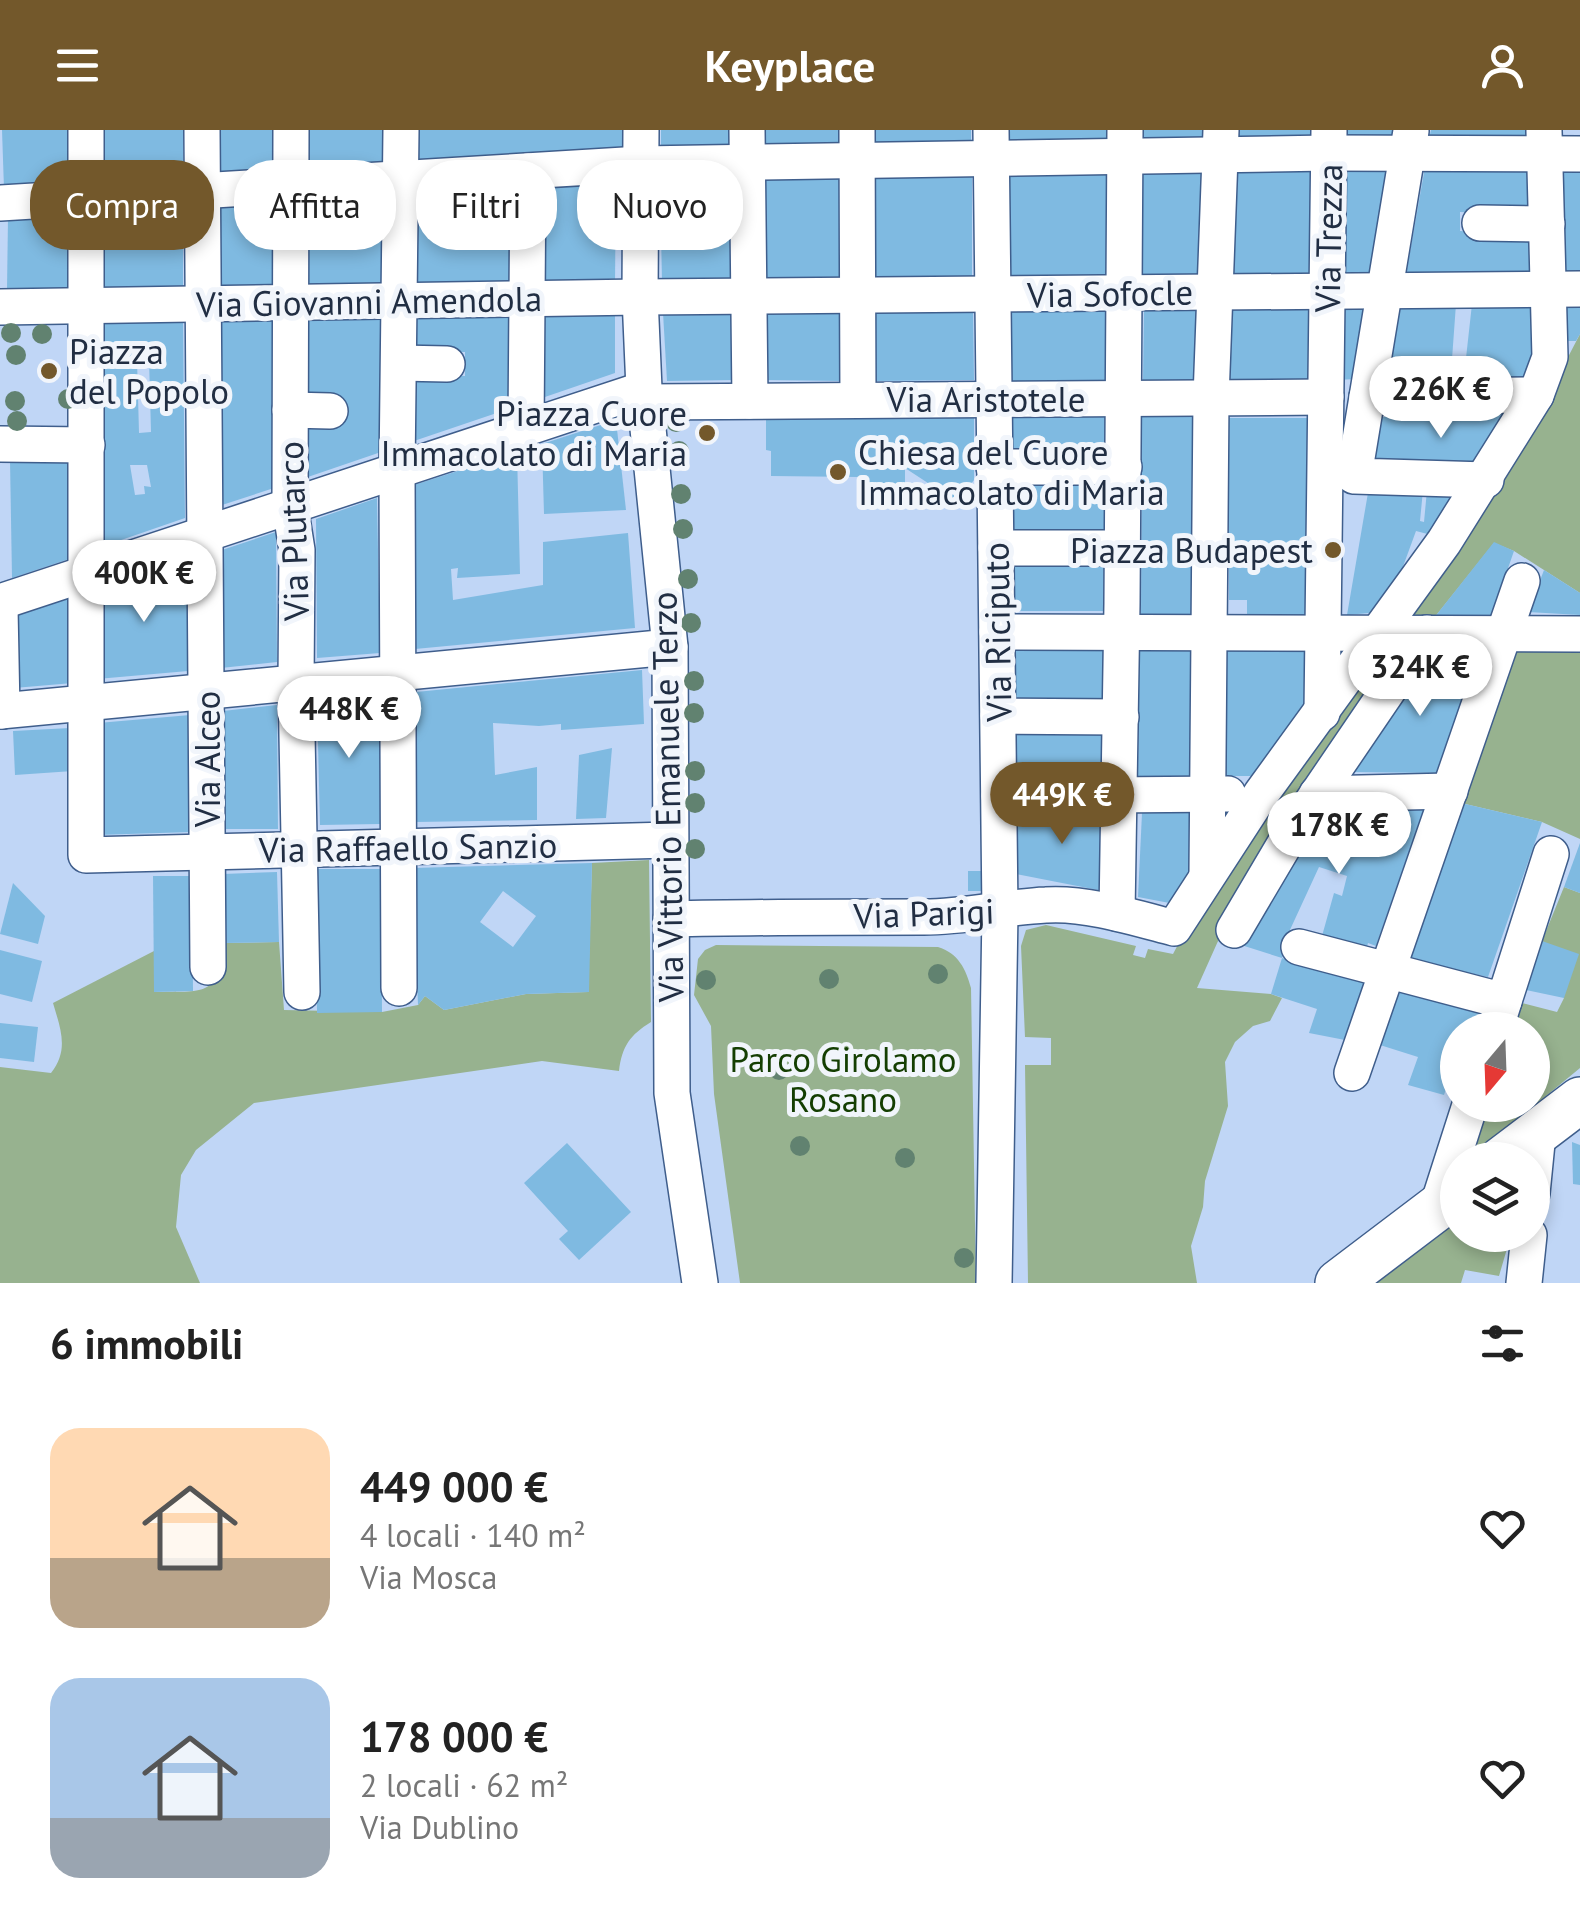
<!DOCTYPE html>
<html lang="it">
<meta charset="utf-8">
<style>
body{margin:0;font-family:"PT Sans",sans-serif;background:#f6f6f6;color:#222;height:100vh;display:flex;flex-direction:column;font-size:38px;white-space:nowrap}
*{box-sizing:border-box;margin:0}
p{font-size:32px;color:#767676}
.icon{flex:none;width:55px;height:55px;fill:none;stroke:currentColor;stroke-width:2;stroke-linecap:round;stroke-linejoin:round}
.map{position:relative;height:1153px;overflow:hidden}
.sheet{display:flex;flex-direction:column;background:#fff;flex:1}
.sheet>*{flex:none}
.top-card{position:absolute;left:30px;top:30px;width:1000px;height:90px;display:flex;gap:20px}
.needle{width:65px;rotate:199deg}
.tools{position:absolute;left:1440px;top:882px;display:grid;gap:20px}
.tools a{display:grid;place-items:center;width:110px;height:110px;border-radius:50%;background:#fff;box-shadow:0 5px 15px #0003;font-size:50px}
.price{position:absolute;translate:-50% -85px;padding:0 22px;border-radius:35px;background:#fff;color:#222;font-size:32px;line-height:65px;filter:drop-shadow(0 2px 5px #0008)}
.price::after{content:'';position:absolute;left:50%;top:60px;width:30px;height:22px;margin-left:-15px;background:inherit;clip-path:polygon(0 0,100% 0,50% 100%)}
.price.active{background:#73582b;color:#fff}
ul{padding:0;list-style:none}
li{display:flex;align-items:center;gap:30px;height:250px;padding:0 50px}
li span{display:grid;place-items:center;flex:none;width:280px;height:200px;border-radius:30px;color:#555}
li>.icon{margin-inline-start:auto}
span .icon{width:120px;height:120px;fill:#fffc;stroke-width:1}
li b{font-size:42px}
h2{display:flex;justify-content:space-between;align-items:center;height:120px;padding:0 50px;font-size:42px}
.chip{padding:0 35px;border-radius:40px;background:#fff;box-shadow:0 5px 15px #0003;font-size:35px;line-height:90px}
.chip.active{background:#73582b;color:#fff}
header{display:flex;justify-content:space-between;align-items:center;height:130px;padding:0 50px;background:#73582b;color:#fff;font-size:45px;font-weight:700}
.map>svg:first-child{display:block}
.green{fill:#97b28f}
.building{fill:#7fbae1;fill-rule:evenodd}
.lines{fill:none;stroke-linecap:round;stroke-linejoin:round}
.minor-casing{stroke:#3f5e8c;stroke-width:38}
.major-casing{stroke:#3f5e8c;stroke-width:48}
.minor{stroke:#fff;stroke-width:35}
.major{stroke:#fff;stroke-width:45}
.tree{fill:#618270}
.poi-dot{fill:#73582b;stroke:#f1f5fb;stroke-width:4}
.labels{text-anchor:middle;dominant-baseline:central;stroke-width:10;stroke-linejoin:round;paint-order:stroke}
.street-label{font-size:35px;fill:#212e43;stroke:#f1f5fb}
.poi-label{font-size:35px;fill:#212e43;stroke:#f1f5fb;text-anchor:start}
.park-label{font-size:35px;fill:#143e02;stroke:#f1f5fb}
</style>
<header><svg class="icon" aria-label="menu" viewBox="0 0 24 24"><path d="M4 6h16M4 12h16M4 18h16"/></svg>Keyplace<svg class="icon" aria-label="person" viewBox="0 0 24 24"><circle cx="12" cy="8" r="4"/><path d="M4 21q1-7 8-7t8 7"/></svg></header>
<div class="map">
<svg width="1580" height="1153" viewBox="0 0 1580 1153">
<rect width="100%" height="100%" fill="#c0d6f6"/>
<g class="green">
<polygon points="1580,204 1580,463 1514,421 1494,413 1430,493 1401,486 1554,254"/>
<polygon points="1512,519 1580,521 1580,709 1542,692 1461,673"/>
<polygon points="1378,520 1404,522 1227,791 1197,858 1271,864 1282,868 1270,891 1253,896 1235,912 1225,932 1228,976 1205,1051 1203,1077 1191,1116 1197,1153 1028,1153 1025,935 1051,935 1051,908 1025,907 1021,816 1026,800 1046,795 1136,816 1133,825 1145,828 1148,819 1173,824 1192,788"/>
<path d="M649 730 651 892C630 905 622 916 619 941L542 931 254 973 196 1020 181 1045 176 1097 200 1153H0V937L51 943C69 920 61 900 53 873L154 821V862C204 861 218 868 224 813L279 812 284 880 382 882 418 875 425 866 444 880 526 864 588 862 592 733Z"/>
<polygon points="1564,757 1580,763 1580,938 1476,1024 1469,1021 1486,975 1532,975 1532,900 1512,900 1522,873 1557,882 1564,868 1542,811"/>
<path d="M716 815 938 817C958 823 966 839 971 858L976 1153H740L714 964 711 896 694 865 698 829 705 820Z"/>
<polygon points="1457,1085 1458,1105 1511,1105 1499,1146 1465,1140 1461,1153 1376,1153"/>
</g>
<g class="building">
<polygon points="2,0 74,0 76,57 4,59"/>
<polygon points="100,0 183,0 183,49 100,53"/>
<polygon points="217,0 278,0 276,43 217,47"/>
<polygon points="304,0 387,0 387,36 304,41"/>
<polygon points="415,0 622,0 622,23 415,35"/>
<rect x="661" y="0" width="71" height="17"/>
<rect x="763" y="0" width="77" height="17"/>
<rect x="876" y="0" width="95" height="15"/>
<polygon points="1007,0 1108,0 1108,11 1007,10"/>
<polygon points="1144,0 1207,0 1207,11 1143,11"/>
<polygon points="1234,0 1316,0 1316,10 1234,11"/>
<polygon points="1345,0 1393,0 1392,10 1345,9"/>
<polygon points="1431,0 1531,0 1531,9 1429,9"/>
<polygon points="1558,35 1580,36 1580,145 1557,145"/>
<polygon points="1143,37 1203,38 1201,146 1141,145"/>
<polygon points="1341,37 1388,37 1369,145 1340,144"/>
<polygon points="1425,37 1533,37 1533,85 1460,82 1460,101 1533,104 1534,144 1406,145"/>
<polygon points="1232,38 1312,38 1311,147 1232,146"/>
<polygon points="1008,41 1108,41 1109,149 1009,150"/>
<rect x="876" y="45" width="96" height="105"/>
<polygon points="762,47 840,47 841,151 763,151"/>
<polygon points="734,49 736,151 662,153 660,50"/>
<polygon points="616,51 615,153 540,155 541,55"/>
<polygon points="520,56 516,154 413,156 414,62"/>
<polygon points="388,64 386,156 304,157 304,70"/>
<polygon points="277,72 278,157 219,157 218,75"/>
<polygon points="183,77 183,158 98,160 98,82"/>
<polygon points="75,84 78,160 7,160 8,87"/>
<polygon points="1537,172 1537,238 1516,252 1387,250 1401,175 1456,174 1452,229 1466,228 1472,174"/>
<polygon points="1563,172 1580,172 1580,204 1576,211 1564,211"/>
<polygon points="1340,174 1366,174 1356,249 1337,250"/>
<polygon points="1229,175 1310,176 1310,251 1230,251"/>
<polygon points="1144,176 1200,176 1199,252 1143,251"/>
<polygon points="1010,177 1106,179 1105,253 1009,251"/>
<polygon points="973,178 974,250 876,251 876,179"/>
<polygon points="736,181 738,250 667,251 663,183"/>
<polygon points="763,181 843,182 843,251 763,250"/>
<polygon points="615,183 615,243 542,268 544,184"/>
<polygon points="517,184 517,276 411,312 412,244 465,246 465,222 413,222 413,185"/>
<polygon points="303,186 386,186 384,321 302,349"/>
<polygon points="217,188 277,188 277,357 219,376"/>
<path d="M183 189 185 388 98 418V190ZM137 229H149L151 302 139 303ZM130 335H147L151 357 144 356 145 364 135 365Z"/>
<polygon points="1519,283 1484,340 1372,338 1382,287"/>
<polygon points="766,286 974,287 974,350 957,372 905,338 905,362 859,362 859,347 771,346 771,321 766,320"/>
<polygon points="1142,286 1195,287 1194,485 1141,484"/>
<polygon points="1011,287 1106,287 1105,325 1011,325"/>
<polygon points="1228,288 1309,288 1309,485 1247,485 1247,470 1229,470"/>
<polygon points="616,290 626,380 544,384 542,314"/>
<polygon points="517,322 520,444 457,448 458,438 451,439 453,470 543,455 543,412 628,403 635,498 415,519 411,356"/>
<polygon points="10,330 74,330 75,427 12,448"/>
<polygon points="1011,349 1105,351 1104,407 1010,405"/>
<polygon points="1369,357 1423,360 1420,391 1424,392 1427,360 1461,361 1439,407 1416,401 1401,442 1380,482 1347,485"/>
<polygon points="377,368 380,523 317,528 316,389"/>
<polygon points="276,402 277,532 221,538 219,421"/>
<polygon points="1494,412 1514,421 1491,487 1446,485 1442,494 1430,493"/>
<polygon points="1013,428 1104,428 1103,481 1013,481"/>
<polygon points="186,430 188,541 97,549 98,460"/>
<polygon points="1544,440 1580,463 1580,485 1528,482"/>
<polygon points="74,467 73,553 14,558 12,487"/>
<polygon points="1224,518 1307,518 1306,588 1267,646 1222,646"/>
<polygon points="1015,519 1106,519 1106,572 1015,571"/>
<polygon points="1139,520 1196,520 1194,646 1138,646"/>
<polygon points="1427,523 1477,526 1436,643 1350,642 1410,549 1416,552"/>
<polygon points="642,540 644,594 561,600 561,594 539,596 493,593 495,645 537,637 537,690 416,692 416,562"/>
<polygon points="380,565 380,694 320,695 317,571"/>
<polygon points="277,575 278,699 223,699 223,581"/>
<polygon points="190,585 191,702 97,705 98,593"/>
<polygon points="70,598 73,641 15,645 13,601"/>
<polygon points="1016,600 1103,601 1103,647 1016,646"/>
<polygon points="612,618 606,688 576,689 579,625"/>
<polygon points="1461,673 1542,692 1488,847 1408,830"/>
<polygon points="1424,678 1376,816 1368,813 1366,820 1322,806 1334,763 1342,766 1347,746 1319,737 1289,802 1282,828 1238,814 1315,682"/>
<polygon points="1017,680 1106,681 1103,761 1016,744"/>
<polygon points="1194,681 1194,747 1180,775 1138,767 1142,683"/>
<polygon points="1580,713 1580,763 1564,757"/>
<path d="M592 733 589 862 526 864 444 880 425 866 418 875 413 738ZM503 761 536 786 513 817 480 792Z"/>
<polygon points="316,739 381,739 382,882 317,883"/>
<rect x="968" y="741" width="15" height="20"/>
<polygon points="277,742 279,812 224,813 223,744"/>
<polygon points="153,746 192,746 193,861 154,862"/>
<polygon points="13,753 45,786 38,814 0,804"/>
<polygon points="1542,811 1579,824 1564,868 1526,860"/>
<polygon points="0,820 42,831 32,872 0,864"/>
<polygon points="1282,828 1364,853 1345,910 1309,903 1317,879 1271,864"/>
<polygon points="1398,859 1479,883 1473,900 1458,900 1458,937 1453,936 1444,965 1408,955 1418,927 1380,915"/>
<polygon points="0,893 38,897 34,932 0,928"/>
<polygon points="1572,1012 1580,1015 1580,1055 1573,1054"/>
<polygon points="567,1013 631,1082 579,1130 559,1109 568,1101 524,1053"/>
</g>
<g class="lines">
<g class="minor-casing">
<g id="minor">
<polyline points="86,0 86,725 670,710"/>
<polyline points="202,0 208,837"/>
<polyline points="291,0 290,376 297,420 296,553 302,862"/>
<polyline points="641,0 640,167 644,259 670,517 672,963 700,1153"/>
<polyline points="747,0 750,271"/>
<polyline points="857,0 858,270"/>
<polyline points="991,0 1000,782 994,1153"/>
<polyline points="1411,1 1354,346 1486,350"/>
<polyline points="0,73 641,34 1329,23 1580,24"/>
<polyline points="1480,93 1547,94"/>
<polyline points="0,177 640,167 1580,159"/>
<polyline points="399,233 447,234"/>
<polyline points="1367,267 1536,265"/>
<polyline points="645,272 1326,267"/>
<polyline points="290,280 330,281"/>
<polyline points="526,298 528,41"/>
<polyline points="0,314 87,315"/>
<polyline points="994,337 1124,337"/>
<polyline points="996,418 1123,418"/>
<polyline points="0,472 644,259"/>
<polyline points="0,478 2,581"/>
<polyline points="997,502 1579,504"/>
<polyline points="0,581 670,517"/>
<polyline points="1322,583 1329,1"/>
<polyline points="998,586 1121,587"/>
<polyline points="1317,664 1450,661"/>
<polyline points="999,666 1228,664"/>
<polyline points="1207,745 1211,268 1221,0"/>
<polyline points="1117,783 1122,474 1125,0"/>
<path d="M671 789C756 787 840 787 924 787 966 787 1005 777 1046 775 1085 772 1136 788 1174 798L1261 664 1444 412 1536 265 1550 227 1544 1"/>
<polyline points="1234,800 1293,700 1427,503"/>
<polyline points="1299,817 1504,871 1551,724"/>
<polyline points="399,858 397,341 401,0"/>
<polyline points="1495,900 1504,871"/>
<polyline points="1352,943 1522,451"/>
<polyline points="1532,1063 1538,1003"/>
<polyline points="1437,1078 1470,975"/>
<polyline points="1524,1153 1529,1105"/>
</g>
</g>
<g class="major-casing">
<g id="major">
<polyline points="1501,1030 1580,970"/>
<polyline points="1338,1153 1458,1062"/>
</g>
</g>
<use href="#minor" class="minor"/>
<use href="#major" class="major"/>
</g>
<g class="tree">
<circle cx="11" cy="203" r="10"/>
<circle cx="42" cy="204" r="10"/>
<circle cx="16" cy="225" r="10"/>
<circle cx="68" cy="269" r="10"/>
<circle cx="15" cy="271" r="10"/>
<circle cx="17" cy="291" r="10"/>
<circle cx="676" cy="292" r="10"/>
<circle cx="679" cy="321" r="10"/>
<circle cx="681" cy="364" r="10"/>
<circle cx="683" cy="399" r="10"/>
<circle cx="688" cy="449" r="10"/>
<circle cx="691" cy="493" r="10"/>
<circle cx="694" cy="551" r="10"/>
<circle cx="694" cy="583" r="10"/>
<circle cx="695" cy="641" r="10"/>
<circle cx="695" cy="673" r="10"/>
<circle cx="695" cy="719" r="10"/>
<circle cx="938" cy="844" r="10"/>
<circle cx="829" cy="849" r="10"/>
<circle cx="706" cy="850" r="10"/>
<circle cx="779" cy="940" r="10"/>
<circle cx="800" cy="1016" r="10"/>
<circle cx="905" cy="1028" r="10"/>
<circle cx="964" cy="1128" r="10"/>
</g>
<g class="poi-dot">
<circle cx="49" cy="241" r="10"/>
<circle cx="707" cy="303" r="10"/>
<circle cx="838" cy="342" r="10"/>
<circle cx="1333" cy="420" r="10"/>
</g>
<g class="labels">
<g class="street-label">
<text transform="translate(1328 108) rotate(-89)">Via Trezza</text>
<text transform="translate(1110 163) rotate(-1)">Via Sofocle</text>
<text transform="translate(369 171) rotate(-1)">Via Giovanni Amendola</text>
<text x="986" y="269">Via Aristotele</text>
<text transform="translate(293 401) rotate(-92)">Via Plutarco</text>
<text transform="translate(997 502) rotate(-91)">Via Riciputo</text>
<text transform="translate(207 629) rotate(-90)">Via Alceo</text>
<text transform="translate(667 667) rotate(-91)">Via Vittorio Emanuele Terzo</text>
<text transform="translate(408 717) rotate(-1)">Via Raffaello Sanzio</text>
<text transform="translate(924 783) rotate(-2)">Via Parigi</text>
</g>
<g class="poi-label">
<text x="69" y="221">Piazza<tspan x="69" dy="40">del Popolo</tspan></text>
<text x="687" y="283" text-anchor="end">Piazza Cuore<tspan x="687" dy="40">Immacolato di Maria</tspan></text>
<text x="858" y="322">Chiesa del Cuore<tspan x="858" dy="40">Immacolato di Maria</tspan></text>
<text x="1313" y="420" text-anchor="end">Piazza Budapest</text>
</g>
<g class="park-label">
<text x="843" y="929">Parco Girolamo<tspan x="843" dy="40">Rosano</tspan></text>
</g>
</g>
</svg>
<div class="tools">
<a><svg class="needle" viewBox="-14 -14 28 28"><path d="M0-13l5 13h-10z" fill="#e53935"/><path d="M0 13l5-13h-10z" fill="#767676"/></svg></a>
<a><svg class="icon" aria-label="layers" viewBox="0 0 24 24"><path d="M12 4l9 5-9 5-9-5zM3 14l9 5 9-5"/></svg></a>
</div>
<b class="price" style="left:1441px;top:311px">226K €</b>
<b class="price" style="left:144px;top:495px">400K €</b>
<b class="price" style="left:1420px;top:589px">324K €</b>
<b class="price" style="left:349px;top:631px">448K €</b>
<b class="price active" style="left:1062px;top:717px">449K €</b>
<b class="price" style="left:1339px;top:747px">178K €</b>
<div class="top-card">
<a class="chip active">Compra</a>
<a class="chip">Affitta</a>
<a class="chip">Filtri</a>
<a class="chip">Nuovo</a>
</div>
</div>
<section class="sheet">
<h2>6 immobili<svg class="icon" aria-label="filters" viewBox="0 0 24 24"><path d="M4 7h16M4 17h16"/><circle cx="9" cy="7" r="2"/><circle cx="15" cy="17" r="2"/></svg></h2>
<ul>
<li><span style="background:linear-gradient(#ffd9b3 65%,#b9a48a 0)"><svg class="icon" aria-label="home" viewBox="0 0 24 24"><path d="M3 11l9-7 9 7M6 9v11h12V9"/></svg></span><div><b>449 000 €</b><p>4 locali · 140 m²</p><p>Via Mosca</p></div><svg class="icon" aria-label="heart" viewBox="0 0 24 24"><path d="M12 20l-8-8c-3-5 5-10 8-4 3-6 11-1 8 4z"/></svg></li>
<li><span style="background:linear-gradient(#a9c7e8 70%,#9aa5b1 0)"><svg class="icon" aria-label="home" viewBox="0 0 24 24"><path d="M3 11l9-7 9 7M6 9v11h12V9"/></svg></span><div><b>178 000 €</b><p>2 locali · 62 m²</p><p>Via Dublino</p></div><svg class="icon" aria-label="heart" viewBox="0 0 24 24"><path d="M12 20l-8-8c-3-5 5-10 8-4 3-6 11-1 8 4z"/></svg></li>
</ul>
</section>
